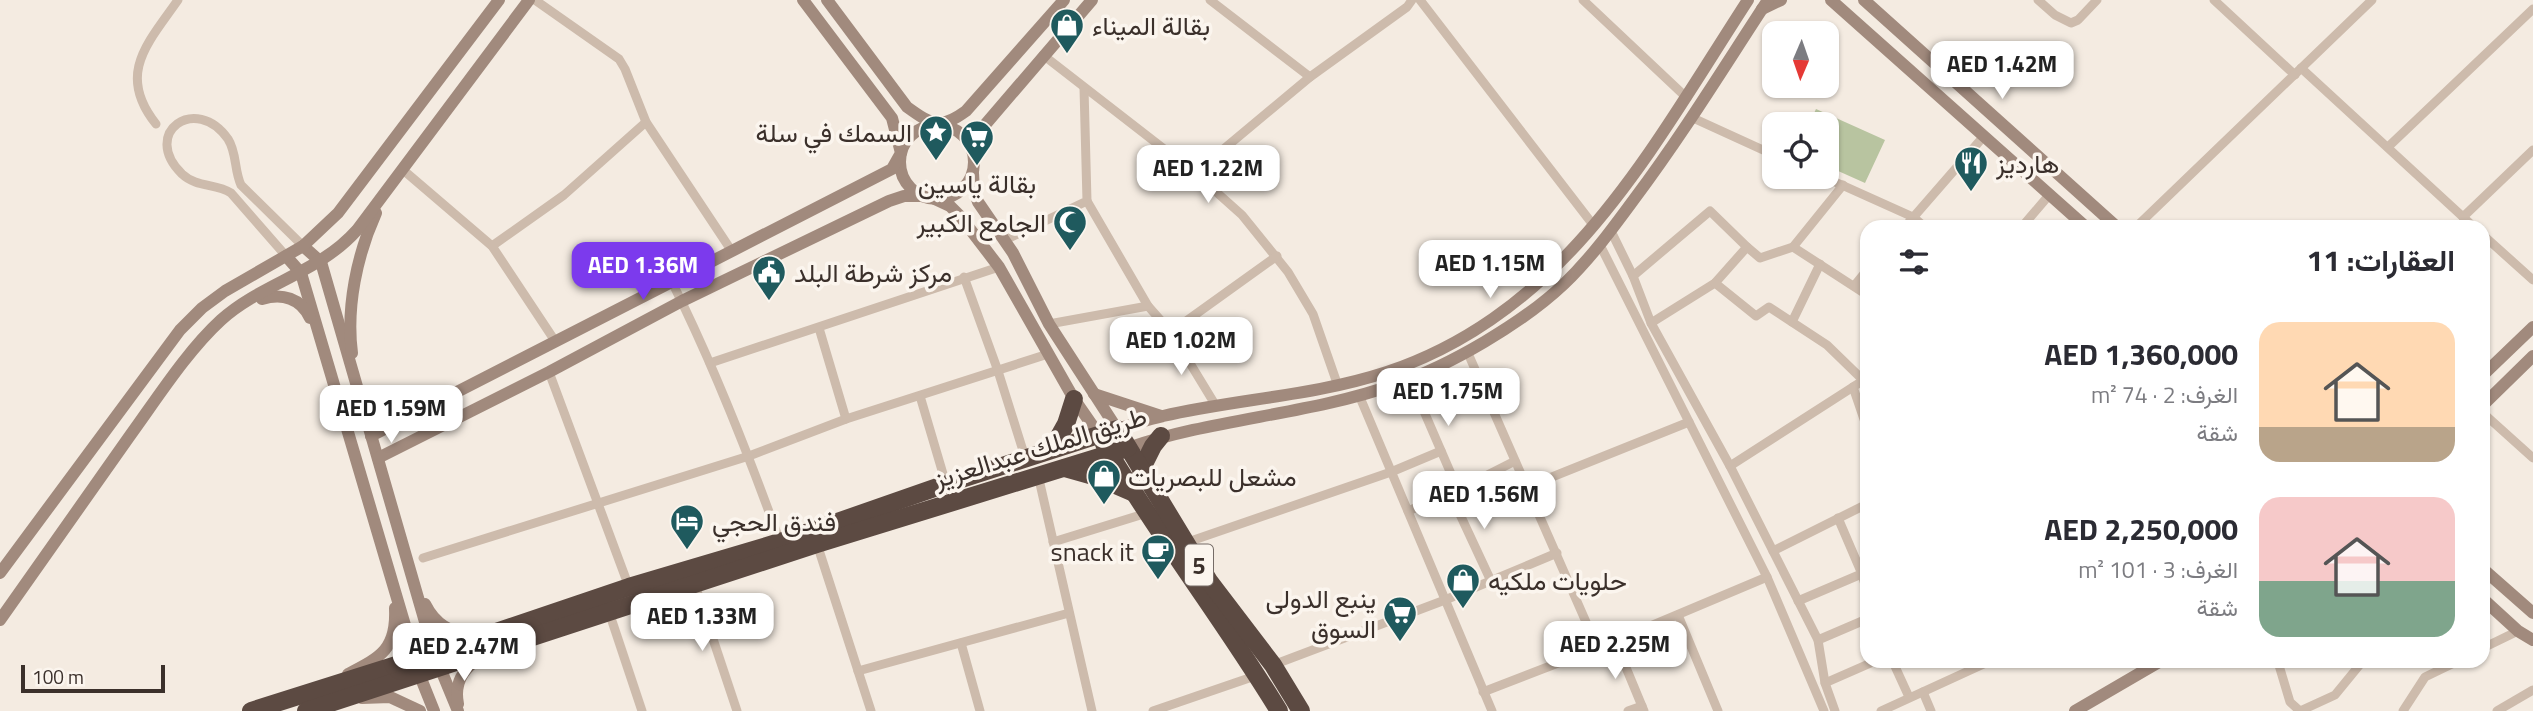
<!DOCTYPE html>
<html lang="ar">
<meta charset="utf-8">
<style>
body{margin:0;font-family:"Titillium Web",Vazirmatn,sans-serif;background:#f2f2f3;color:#2b2b33;direction:rtl;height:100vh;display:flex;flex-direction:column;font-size:26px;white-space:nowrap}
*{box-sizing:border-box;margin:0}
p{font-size:23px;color:#7c7c81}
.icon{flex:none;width:38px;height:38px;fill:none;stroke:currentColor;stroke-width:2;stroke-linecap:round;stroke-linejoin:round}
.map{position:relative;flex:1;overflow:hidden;direction:ltr}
.side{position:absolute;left:1860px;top:220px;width:630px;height:448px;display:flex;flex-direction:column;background:#fff;border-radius:21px;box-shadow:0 2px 5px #0004;direction:rtl}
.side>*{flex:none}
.needle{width:46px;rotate:182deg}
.tools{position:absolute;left:1762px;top:21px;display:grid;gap:14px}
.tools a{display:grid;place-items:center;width:77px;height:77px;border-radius:14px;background:#fff;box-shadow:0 2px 5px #0004;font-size:35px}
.scale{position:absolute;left:21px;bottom:18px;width:144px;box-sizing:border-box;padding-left:7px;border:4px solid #3b302b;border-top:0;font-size:19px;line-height:24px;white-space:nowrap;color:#3b302b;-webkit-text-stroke:5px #fbf5ee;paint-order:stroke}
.price{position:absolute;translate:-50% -60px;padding:0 16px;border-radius:14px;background:#fff;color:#222;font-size:23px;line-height:46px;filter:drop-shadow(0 2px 4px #0008)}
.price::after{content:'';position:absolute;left:50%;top:42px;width:21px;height:16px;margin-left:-10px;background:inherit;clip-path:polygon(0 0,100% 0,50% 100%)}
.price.selected{background:#7c3aed;color:#fff}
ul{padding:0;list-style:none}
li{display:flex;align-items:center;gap:21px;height:175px;padding:0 35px}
li span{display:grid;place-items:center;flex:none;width:196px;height:140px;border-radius:21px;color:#555}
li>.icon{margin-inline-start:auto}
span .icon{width:84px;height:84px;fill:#fffc;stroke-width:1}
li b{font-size:30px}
h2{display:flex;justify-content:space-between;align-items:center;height:84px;padding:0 35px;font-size:30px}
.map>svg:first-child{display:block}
.green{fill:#b8c4a0}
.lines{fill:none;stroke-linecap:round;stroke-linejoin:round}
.street{stroke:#cdbbac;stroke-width:9}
.secondary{stroke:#a18a7d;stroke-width:12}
.highway{stroke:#5c4a42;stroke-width:18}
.labels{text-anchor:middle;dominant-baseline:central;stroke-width:7;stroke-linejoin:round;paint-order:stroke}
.shield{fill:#fbf5ee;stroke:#756b66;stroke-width:2}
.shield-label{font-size:24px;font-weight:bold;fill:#3b302b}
.poi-label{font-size:26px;fill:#3b302b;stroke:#fbf5ee;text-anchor:start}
.street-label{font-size:26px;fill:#3b302b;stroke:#fbf5ee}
</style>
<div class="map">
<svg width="2533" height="711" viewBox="0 0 2533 711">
<rect width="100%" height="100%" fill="#f4ebe1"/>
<polygon class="green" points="1816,109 1885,140 1865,183 1827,166 1827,124 1809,124"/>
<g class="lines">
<g class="street">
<polyline points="535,0 619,59 625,69 646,122 731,250"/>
<polyline points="1210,0 1310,77"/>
<polyline points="1420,0 1594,226"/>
<polyline points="1583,0 1687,98"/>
<polyline points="2038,0 2055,15 2071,23 2078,20 2097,0"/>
<polyline points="2214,0 2295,75"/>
<polyline points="1043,55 1195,173 1242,215 1288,272 1313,314 1338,386"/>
<polyline points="2301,68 2475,228"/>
<polyline points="1693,118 1774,155"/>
<path d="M156 124C116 74 148 43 178 0"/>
<polyline points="2388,147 2533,9"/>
<polyline points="402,169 492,246 555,341"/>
<polyline points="1195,173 1310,77 1407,7 1412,0"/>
<polyline points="1824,177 1913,217 1926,228"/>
<polyline points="1087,201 1148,306"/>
<polyline points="2463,217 2533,150"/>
<polyline points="1904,228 1984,136"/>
<polyline points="2021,228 2050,194"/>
<polyline points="2135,228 2372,0"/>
<polyline points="1611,231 1633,276 1651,323 1730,466 1818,640 1825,683 1835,711"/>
<polyline points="2483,235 2533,280"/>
<polyline points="1005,240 1087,201 1084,88"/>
<polyline points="1600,245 1767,577 1824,711"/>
<polyline points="492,246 564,195 646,122"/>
<polyline points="1747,247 1760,258 1793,247 1843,185"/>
<polyline points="1793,247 1867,295"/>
<path d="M286 256 231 193C216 183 197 188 182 174 140 133 196 93 228 139 237 153 234 170 241 185L303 246"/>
<polyline points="1633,276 1710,211 1747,247 1715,283 1651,323"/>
<polyline points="964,277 998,371 1025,457"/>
<path d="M672 282C714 366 748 453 780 542"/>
<polyline points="1715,283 1756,316 1769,307 1827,345 1863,380"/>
<polyline points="1854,286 1867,270"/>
<polyline points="1792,322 1820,264"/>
<polyline points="1049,324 1148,306 1171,332 1277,256"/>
<polyline points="819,328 846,419"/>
<polyline points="1171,332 1216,406"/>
<polyline points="1467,351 1597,647"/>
<polyline points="710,363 999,267"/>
<polyline points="549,372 629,587"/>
<polyline points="1410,379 1458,490"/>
<polyline points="1853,387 1867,428"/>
<polyline points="1359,395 1492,711"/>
<polyline points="920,396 946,484"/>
<polyline points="2483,413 2533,458"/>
<polyline points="1730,466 1867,378"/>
<polyline points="1038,475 1092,711"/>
<polyline points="1527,487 1689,422"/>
<polyline points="1450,493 1491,581"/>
<polyline points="1408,511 1458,490 1515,461"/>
<polyline points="1838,518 1862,574 1867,592"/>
<polyline points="1053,542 1147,513"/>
<polyline points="1185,543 1391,472 1441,451"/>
<polyline points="817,544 871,711"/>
<polyline points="1773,551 1867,504"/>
<polyline points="423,558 749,456 846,419 1048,354"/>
<polyline points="695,585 737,711"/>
<polyline points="1798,601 1866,572"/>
<polyline points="609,612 642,711"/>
<polyline points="1678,615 1718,711"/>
<polyline points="1818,640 1867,619"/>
<polyline points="1615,641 1644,711"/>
<polyline points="961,643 980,711"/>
<polyline points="2483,648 2518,631"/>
<polyline points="1893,662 1909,697"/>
<polyline points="2278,662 2290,702 2300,711"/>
<polyline points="1273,665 1445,600 1557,553"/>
<polyline points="858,671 1069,613"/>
<polyline points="1825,683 1873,662"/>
<polyline points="1483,692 1615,641 1767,577"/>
<polyline points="1923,692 1931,711"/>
<polyline points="1153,711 1258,675"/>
<polyline points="1628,711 1642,706"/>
<polyline points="1881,711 1988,662"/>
<polyline points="2300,711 2335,695 2362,662"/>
<polyline points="2403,711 2425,677 2456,662"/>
<polyline points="2497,711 2533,690"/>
</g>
<g class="secondary">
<path d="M827 0 907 107C932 125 940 130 966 111L1064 0"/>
<polyline points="1831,0 2087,228"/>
<polyline points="1864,0 2118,228"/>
<polyline points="1762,9 1781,0"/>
<circle cx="937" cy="162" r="37"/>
<polyline points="975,157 977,140 984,126 1092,0"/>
<path d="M973 173 974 191 978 202 1013 253 1049 324 1117 429C1132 425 1148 419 1163 416 1237 399 1314 396 1387 372 1568 311 1651 149 1748 0"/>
<polyline points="935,199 950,206 960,216 999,267 1074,399 1099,435"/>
<polyline points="303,246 321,262 434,653 458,711"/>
<polyline points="286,256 301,273 420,676 434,711"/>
<path d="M262 299C282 293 301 298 310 318"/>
<path d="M352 353C346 307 357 255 376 213"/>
<polyline points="2483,375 2533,327"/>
<polyline points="1094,394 1161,416"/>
<polyline points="2483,405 2533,356"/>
<polyline points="371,436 892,169 901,153 892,118 803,0"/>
<path d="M1128 448C1215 418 1309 415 1396 384 1449 366 1523 323 1564 284 1591 258 1613 228 1635 198 1683 134 1724 67 1768 0"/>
<polyline points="378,458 549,372 682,301 889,201 904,196 923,196"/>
<polyline points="2483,569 2533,613"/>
<polyline points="0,573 180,330 202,308 225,291 303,246 338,213 499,0"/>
<polyline points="2483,599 2518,631 2533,640"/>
<path d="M425 604C436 626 454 636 478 634"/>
<path d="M0 620C43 559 86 498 129 437 156 400 187 351 221 320 262 283 319 273 357 230L529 0"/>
<path d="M348 674C381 657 397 649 395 608"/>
<polyline points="362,698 390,697 420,711"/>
<path d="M458 704C454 684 463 668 480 658"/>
<polyline points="2075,711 2159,662"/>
</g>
<g class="highway">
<path d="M1104 444C1158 536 1224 620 1279 711"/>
<polyline points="1052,449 1066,424 1074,399"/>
<polyline points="1065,468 1097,477 1134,493"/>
<polyline points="1141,470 1153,446 1161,436"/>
<polyline points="251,711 434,653 629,587 780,542 946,484 1117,429 1209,581 1273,665 1301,711"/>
<polyline points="306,711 817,544 1128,448"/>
</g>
</g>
<defs>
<g id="shop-pin" transform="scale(1.75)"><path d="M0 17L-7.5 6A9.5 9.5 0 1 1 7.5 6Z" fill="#1f5a5e" stroke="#fbf5ee"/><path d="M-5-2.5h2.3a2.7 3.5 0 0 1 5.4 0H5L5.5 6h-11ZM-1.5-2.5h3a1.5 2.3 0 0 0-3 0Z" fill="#fff"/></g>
<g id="sight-pin" transform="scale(1.75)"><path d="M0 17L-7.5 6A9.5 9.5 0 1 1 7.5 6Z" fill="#1f5a5e" stroke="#fbf5ee"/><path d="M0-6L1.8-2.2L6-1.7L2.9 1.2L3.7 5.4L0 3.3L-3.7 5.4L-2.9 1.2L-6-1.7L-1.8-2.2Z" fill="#fff"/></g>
<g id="supermarket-pin" transform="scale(1.75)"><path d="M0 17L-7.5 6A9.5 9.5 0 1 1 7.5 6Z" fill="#1f5a5e" stroke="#fbf5ee"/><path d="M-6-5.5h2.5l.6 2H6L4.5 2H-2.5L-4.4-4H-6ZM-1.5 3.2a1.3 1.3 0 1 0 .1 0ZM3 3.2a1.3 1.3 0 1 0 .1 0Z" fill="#fff"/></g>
<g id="restaurant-pin" transform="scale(1.75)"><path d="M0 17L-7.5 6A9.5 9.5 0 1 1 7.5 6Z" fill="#1f5a5e" stroke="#fbf5ee"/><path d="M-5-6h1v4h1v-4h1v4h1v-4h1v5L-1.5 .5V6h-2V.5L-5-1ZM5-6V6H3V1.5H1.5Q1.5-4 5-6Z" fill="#fff"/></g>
<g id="mosque-pin" transform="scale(1.75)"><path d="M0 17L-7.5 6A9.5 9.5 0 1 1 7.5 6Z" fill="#1f5a5e" stroke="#fbf5ee"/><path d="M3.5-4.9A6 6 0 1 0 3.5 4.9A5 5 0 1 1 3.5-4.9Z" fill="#fff"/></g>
<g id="civic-pin" transform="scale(1.75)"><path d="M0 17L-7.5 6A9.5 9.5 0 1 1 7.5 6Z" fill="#1f5a5e" stroke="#fbf5ee"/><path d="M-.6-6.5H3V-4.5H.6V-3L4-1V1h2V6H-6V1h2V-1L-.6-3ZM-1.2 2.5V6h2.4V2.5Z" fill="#fff"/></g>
<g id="hotel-pin" transform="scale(1.75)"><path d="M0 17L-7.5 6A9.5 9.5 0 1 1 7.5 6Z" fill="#1f5a5e" stroke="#fbf5ee"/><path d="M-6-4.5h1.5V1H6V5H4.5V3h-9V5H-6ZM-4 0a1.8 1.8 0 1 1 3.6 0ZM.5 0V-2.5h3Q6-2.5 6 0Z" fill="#fff"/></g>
<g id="cafe-pin" transform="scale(1.75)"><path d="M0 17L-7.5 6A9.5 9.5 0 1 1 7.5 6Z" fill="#1f5a5e" stroke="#fbf5ee"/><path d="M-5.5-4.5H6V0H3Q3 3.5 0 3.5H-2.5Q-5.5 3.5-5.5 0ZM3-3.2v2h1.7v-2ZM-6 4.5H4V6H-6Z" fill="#fff"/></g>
</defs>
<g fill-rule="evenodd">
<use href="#shop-pin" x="1067" y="25"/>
<use href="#sight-pin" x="936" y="132"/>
<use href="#supermarket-pin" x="977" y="137"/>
<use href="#restaurant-pin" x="1971" y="163"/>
<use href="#mosque-pin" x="1070" y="222"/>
<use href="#civic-pin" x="769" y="272"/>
<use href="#shop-pin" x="1104" y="476"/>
<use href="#hotel-pin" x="687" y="521"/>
<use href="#cafe-pin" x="1158" y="551"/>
<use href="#shop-pin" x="1463" y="580"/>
<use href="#supermarket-pin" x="1400" y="613"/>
</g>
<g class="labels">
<rect class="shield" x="1185" y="544.5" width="28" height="41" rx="5"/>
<g class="shield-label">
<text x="1199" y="565">5</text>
</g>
<g class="poi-label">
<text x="1092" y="25">بقالة الميناء</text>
<text x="912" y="132" text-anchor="end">السمك في سلة</text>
<text x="1996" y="163">هارديز</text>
<text x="977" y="183" text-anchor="middle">بقالة ياسين</text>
<text x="1046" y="222" text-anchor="end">الجامع الكبير</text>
<text x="794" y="272">مركز شرطة البلد</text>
<text x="1128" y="476">مشعل للبصريات</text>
<text x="712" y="521">فندق الحجي</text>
<text x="1134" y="551" text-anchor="end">snack it</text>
<text x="1488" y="580">حلويات ملكيه</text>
<text x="1376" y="598" text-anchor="end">ينبع الدولى<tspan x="1376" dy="30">السوق</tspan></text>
</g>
<g class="street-label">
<text transform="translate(1040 447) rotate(-17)">طريق الملك عبدالعزيز</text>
</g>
</g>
</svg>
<div class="tools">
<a><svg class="needle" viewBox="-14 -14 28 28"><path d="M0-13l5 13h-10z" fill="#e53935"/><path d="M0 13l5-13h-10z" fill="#7c7c81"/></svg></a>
<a><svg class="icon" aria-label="locate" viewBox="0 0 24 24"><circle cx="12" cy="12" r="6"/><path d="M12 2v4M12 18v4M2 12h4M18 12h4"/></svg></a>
</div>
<div class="scale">100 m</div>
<b class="price" style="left:2002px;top:101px">AED 1.42M</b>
<b class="price" style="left:1208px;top:205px">AED 1.22M</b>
<b class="price" style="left:1490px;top:300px">AED 1.15M</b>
<b class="price selected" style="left:643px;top:302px">AED 1.36M</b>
<b class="price" style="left:1181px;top:377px">AED 1.02M</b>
<b class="price" style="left:1448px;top:428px">AED 1.75M</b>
<b class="price" style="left:391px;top:445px">AED 1.59M</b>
<b class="price" style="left:1484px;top:531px">AED 1.56M</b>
<b class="price" style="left:702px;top:653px">AED 1.33M</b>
<b class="price" style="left:1615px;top:681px">AED 2.25M</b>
<b class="price" style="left:464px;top:683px">AED 2.47M</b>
<section class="side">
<h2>العقارات: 11<svg class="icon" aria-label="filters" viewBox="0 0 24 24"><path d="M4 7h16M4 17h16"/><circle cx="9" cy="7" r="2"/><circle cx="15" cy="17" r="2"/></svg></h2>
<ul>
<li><span style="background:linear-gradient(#ffd9b3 75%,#b9a48a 0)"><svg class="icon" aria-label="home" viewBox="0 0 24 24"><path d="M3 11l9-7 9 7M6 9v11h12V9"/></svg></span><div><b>AED 1,360,000</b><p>الغرف: 2 · 74 m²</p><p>شقة</p></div></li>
<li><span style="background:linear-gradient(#f6c9c9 60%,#7fa58c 0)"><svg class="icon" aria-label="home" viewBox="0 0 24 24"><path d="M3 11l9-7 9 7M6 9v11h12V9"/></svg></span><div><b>AED 2,250,000</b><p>الغرف: 3 · 101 m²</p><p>شقة</p></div></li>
</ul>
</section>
</div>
